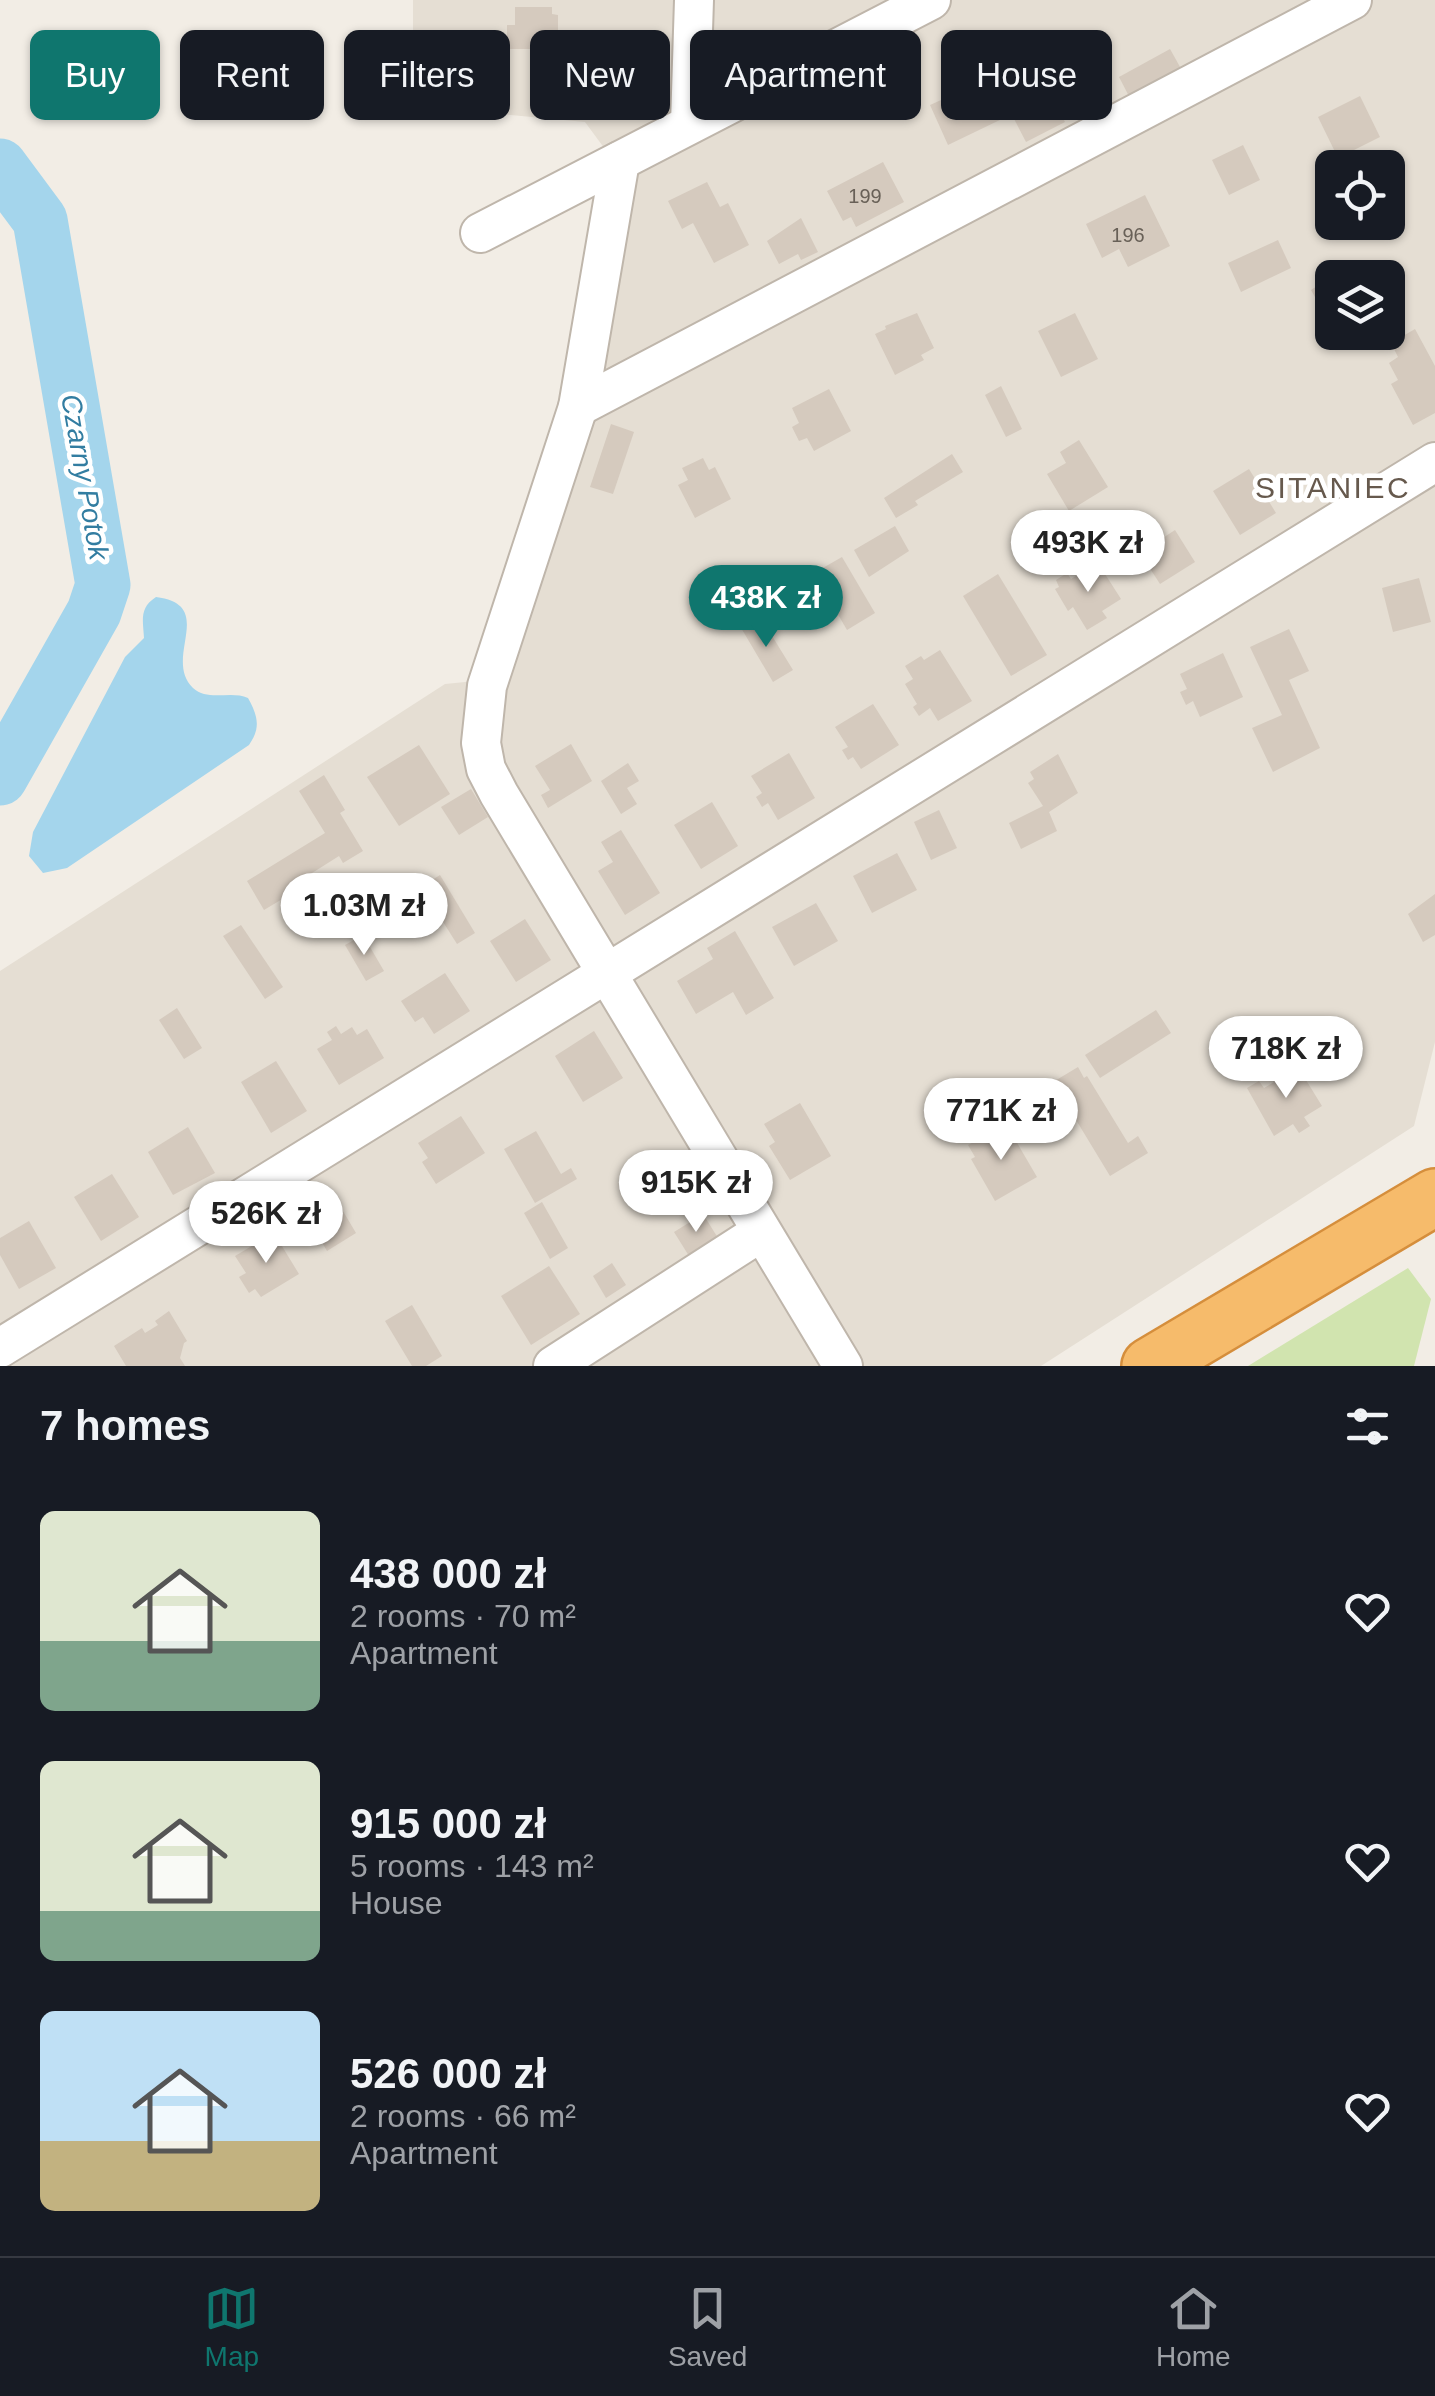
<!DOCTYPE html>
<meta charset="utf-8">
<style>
body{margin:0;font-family:Arial,sans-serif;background:#20242c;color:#f1f3f6;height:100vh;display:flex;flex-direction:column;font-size:38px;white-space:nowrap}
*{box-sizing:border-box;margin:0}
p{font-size:32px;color:#9ea1a6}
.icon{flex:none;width:55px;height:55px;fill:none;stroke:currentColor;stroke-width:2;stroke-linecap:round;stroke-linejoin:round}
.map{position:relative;height:1366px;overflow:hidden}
.details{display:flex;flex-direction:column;background:#171b24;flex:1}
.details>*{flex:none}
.guide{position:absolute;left:30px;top:30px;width:1375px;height:90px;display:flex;gap:20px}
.controls{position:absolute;left:1315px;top:150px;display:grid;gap:20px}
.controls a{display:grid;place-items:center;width:90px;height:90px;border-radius:15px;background:#171b24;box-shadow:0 2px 8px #0004;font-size:50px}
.price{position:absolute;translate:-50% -85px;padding:0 22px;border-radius:35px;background:#fff;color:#222;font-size:32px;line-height:65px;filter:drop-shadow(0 2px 5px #0008)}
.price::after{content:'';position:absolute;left:50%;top:60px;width:30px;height:22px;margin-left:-15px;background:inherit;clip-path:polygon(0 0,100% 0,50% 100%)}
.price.current{background:#0f766e;color:#fff}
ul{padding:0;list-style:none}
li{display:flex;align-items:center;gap:30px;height:250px;padding:0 40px}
li span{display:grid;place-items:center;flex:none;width:280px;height:200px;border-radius:15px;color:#555}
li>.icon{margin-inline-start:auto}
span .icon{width:120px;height:120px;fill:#fffc;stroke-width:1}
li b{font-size:42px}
h2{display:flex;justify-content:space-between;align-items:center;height:120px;padding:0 40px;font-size:42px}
.chip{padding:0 35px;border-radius:15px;background:#171b24;box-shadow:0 2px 8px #0004;font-size:35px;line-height:90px}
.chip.current{background:#0f766e;color:#fff}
.tabs{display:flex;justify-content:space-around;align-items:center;height:140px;border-top:2px solid #363941;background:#171b24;font-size:28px;color:#9ea1a6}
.tabs a{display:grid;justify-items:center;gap:5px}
.tabs .current{color:#0f766e}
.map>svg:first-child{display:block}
.residential{fill:#e5ded3;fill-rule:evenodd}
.green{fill:#d1e4af}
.water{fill:#a4d5ec}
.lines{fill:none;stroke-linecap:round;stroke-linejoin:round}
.river{stroke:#a4d5ec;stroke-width:55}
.building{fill:#d5cabe}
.minor-casing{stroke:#bfb6ab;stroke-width:42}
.highway-casing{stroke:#d58e3c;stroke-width:60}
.minor{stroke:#fff;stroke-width:38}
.highway{stroke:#f6bb6b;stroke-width:55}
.labels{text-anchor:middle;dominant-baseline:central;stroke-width:9;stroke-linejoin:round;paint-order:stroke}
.number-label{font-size:20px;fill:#686057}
.water-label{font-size:28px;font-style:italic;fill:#327da1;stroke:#fff}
.quarter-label{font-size:30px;letter-spacing:2.5px;fill:#66594d;stroke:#fff}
</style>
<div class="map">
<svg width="1435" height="1366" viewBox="0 0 1435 1366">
<rect width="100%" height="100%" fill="#f2ede5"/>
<path class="residential" d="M413 0H1435V1042L1414 1126 1041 1366H0V971L445 684 495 679 627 179 585 122 413 106ZM1332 168H1388V222H1332ZM1332 278H1388V332H1332Z"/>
<polygon class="green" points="1408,1268 1431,1299 1414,1366 1248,1366"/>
<path class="water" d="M156 597C218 605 162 658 193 688 208 702 231 690 248 698 258 716 261 728 249 745L67 868 43 873 29 856 33 832 125 657 144 638C143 620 139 608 156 597Z"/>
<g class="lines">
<polyline class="river" points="0,166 40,220 103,585 94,612 0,778"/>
</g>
<g class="building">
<polygon points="515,7 552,7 552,14 558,15 558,49 507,49 507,25 515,25"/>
<polygon points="1170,49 1184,74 1132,102 1119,77"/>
<polygon points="1039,72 1065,122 1026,142 1000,92"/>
<polygon points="969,82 979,101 992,94 1004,118 948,145 930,105 950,96 947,92"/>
<polygon points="1360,96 1380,137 1338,158 1318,117"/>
<polygon points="1243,145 1260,180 1229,195 1212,160"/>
<polygon points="883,162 904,202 856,227 851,217 843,221 827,191"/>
<polygon points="707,182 720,207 728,203 749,245 714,263 693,223 682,229 668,201"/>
<polygon points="1145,195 1170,246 1128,267 1119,249 1102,258 1086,224"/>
<polygon points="801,218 818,252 801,260 798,254 779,264 767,241"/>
<polygon points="1278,240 1291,268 1241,292 1228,263"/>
<polygon points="1328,279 1332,286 1332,327 1311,290"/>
<polygon points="917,313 934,348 921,355 924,360 895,375 875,334 886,329 885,326"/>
<polygon points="1075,313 1098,359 1061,377 1038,331"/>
<polygon points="1415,329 1435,366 1435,413 1413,425 1391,384 1398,380 1389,363 1398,357 1391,343"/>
<polygon points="1001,386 1022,429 1006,437 985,395"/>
<polygon points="829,389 851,431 814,451 807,438 799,441 792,427 799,423 792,408"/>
<polygon points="611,424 634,432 613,494 590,487"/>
<polygon points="1079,440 1108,487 1069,511 1047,474 1066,463 1060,452"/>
<polygon points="952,454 963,472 915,501 918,505 896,518 884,498"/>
<polygon points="703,458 709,470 715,467 731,499 695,518 678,485 688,480 682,468"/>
<polygon points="1249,469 1276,513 1240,535 1213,491"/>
<polygon points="895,526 909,551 869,577 854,550"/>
<polygon points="1175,530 1195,562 1160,584 1140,553"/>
<polygon points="842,557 875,613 847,630 814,573"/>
<polygon points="1098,563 1121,599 1102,611 1107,618 1087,630 1073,607 1068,611 1055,589 1059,587 1056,580 1067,573 1071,579"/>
<polygon points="998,574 1047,655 1011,676 963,596"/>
<polygon points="1419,578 1431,622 1393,632 1382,588"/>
<polygon points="747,614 760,636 769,631 793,670 773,682 737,621"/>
<polygon points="1289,629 1309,671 1289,680 1320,748 1273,772 1252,728 1282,715 1250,647"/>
<polygon points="940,650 972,701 938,721 930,708 919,716 913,707 917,704 905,684 913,679 905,666 921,656 924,660"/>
<polygon points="1223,653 1243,697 1200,717 1193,701 1186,705 1180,692 1187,689 1180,674"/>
<polygon points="873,704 899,745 861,769 853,757 848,760 842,750 848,747 835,727"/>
<polygon points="571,744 592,781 548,808 541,795 550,790 535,766"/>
<polygon points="419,745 450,794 399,826 367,777"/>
<polygon points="789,753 815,798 778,820 768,803 762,807 756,797 762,793 751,776"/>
<polygon points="1058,754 1078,793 1049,812 1057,831 1021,849 1009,823 1043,806 1028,783 1034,779 1030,772"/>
<polygon points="628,763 639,781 627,788 637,804 621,814 601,781"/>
<polygon points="324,775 345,810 340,813 363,851 343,863 339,856 301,880 304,886 264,910 247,881 325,833 299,791"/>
<polygon points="471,789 488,817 459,835 441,807"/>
<polygon points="712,802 738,846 701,869 674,825"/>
<polygon points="939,810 957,848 931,860 914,822"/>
<polygon points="621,830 660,893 625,915 598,871 613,862 601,842"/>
<polygon points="897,853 917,890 872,913 853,876"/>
<polygon points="440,875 475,933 457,944 421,887"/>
<polygon points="1435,894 1435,935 1423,942 1408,914"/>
<polygon points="816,903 838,941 794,966 772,927"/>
<polygon points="525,919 551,960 516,982 490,941"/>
<polygon points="241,925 283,987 265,999 223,936"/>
<polygon points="735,931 774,998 746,1015 733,992 696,1014 677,981 713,959 707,948"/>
<polygon points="363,935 384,971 366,981 345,945"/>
<polygon points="445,973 470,1011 434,1034 423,1017 415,1022 401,1001"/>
<polygon points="177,1008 202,1048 184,1059 159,1020"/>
<polygon points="1156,1010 1171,1033 1100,1078 1085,1055"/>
<polygon points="336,1026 341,1034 352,1027 357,1035 367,1029 384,1058 339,1085 317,1049 332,1040 327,1032"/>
<polygon points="594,1031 623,1078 583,1102 555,1056"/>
<polygon points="276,1061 307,1111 271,1133 241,1082"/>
<polygon points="1078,1067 1084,1078 1087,1076 1128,1143 1138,1136 1148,1153 1110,1176 1053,1082"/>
<polygon points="1298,1067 1322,1106 1304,1117 1310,1126 1299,1133 1293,1124 1274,1136 1247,1088 1259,1081 1264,1088 1274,1082 1271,1077 1285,1068 1289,1073"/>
<polygon points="800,1103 831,1156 790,1180 769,1146 775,1142 764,1124"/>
<polygon points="461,1116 485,1153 436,1184 422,1162 428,1158 418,1143"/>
<polygon points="1003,1126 1009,1136 1012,1134 1037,1177 995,1201 971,1159 975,1157 968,1145"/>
<polygon points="188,1127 215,1173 173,1195 148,1152"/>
<polygon points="536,1131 561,1174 571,1168 577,1179 535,1203 504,1149"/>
<polygon points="112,1174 139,1217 101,1241 74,1197"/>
<polygon points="334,1196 356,1233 327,1251 320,1239 312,1244 307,1235 314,1230 304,1214"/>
<polygon points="542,1202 568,1248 550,1259 524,1213"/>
<polygon points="703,1214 718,1238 689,1256 674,1232"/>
<polygon points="29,1221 56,1268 19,1289 0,1255 0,1238"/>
<polygon points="274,1233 299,1274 261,1297 255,1289 249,1293 239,1277 246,1273 235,1256"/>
<polygon points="612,1263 626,1285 606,1298 593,1276"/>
<polygon points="549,1266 580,1314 531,1345 501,1296"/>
<polygon points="412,1305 442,1356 426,1366 412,1366 385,1321"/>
<polygon points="169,1311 187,1341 184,1343 180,1358 185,1366 126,1366 114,1346 142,1328 145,1333 158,1325 155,1321"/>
</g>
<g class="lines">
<g class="minor-casing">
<g id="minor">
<polyline points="690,124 694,0"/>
<polyline points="620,161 578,407 487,686 481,743 486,769 499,794 843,1366"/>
<polyline points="480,233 931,0"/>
<polyline points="578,407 1352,0"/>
<polyline points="0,1348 1435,462"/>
<polyline points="553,1366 761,1232"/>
</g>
</g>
<g class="highway-casing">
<polyline id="highway" points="1150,1366 1435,1197"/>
</g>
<use href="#minor" class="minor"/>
<use href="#highway" class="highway"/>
</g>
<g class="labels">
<g class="number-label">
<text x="865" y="196">199</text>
<text x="1128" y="235">196</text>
</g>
<g class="water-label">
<text transform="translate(85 477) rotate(80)">Czarny Potok</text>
</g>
<g class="quarter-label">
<text x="1333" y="487">SITANIEC</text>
</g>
</g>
</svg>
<div class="controls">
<a><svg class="icon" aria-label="locate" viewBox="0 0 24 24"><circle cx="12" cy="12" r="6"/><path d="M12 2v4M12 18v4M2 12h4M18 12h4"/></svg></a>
<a><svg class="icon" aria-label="layers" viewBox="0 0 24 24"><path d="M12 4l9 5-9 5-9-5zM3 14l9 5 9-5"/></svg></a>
</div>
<b class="price" style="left:1088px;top:595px">493K zł</b>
<b class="price current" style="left:766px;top:650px">438K zł</b>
<b class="price" style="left:364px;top:958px">1.03M zł</b>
<b class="price" style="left:1286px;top:1101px">718K zł</b>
<b class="price" style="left:1001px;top:1163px">771K zł</b>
<b class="price" style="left:696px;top:1235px">915K zł</b>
<b class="price" style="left:266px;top:1266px">526K zł</b>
<div class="guide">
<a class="chip current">Buy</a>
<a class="chip">Rent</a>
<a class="chip">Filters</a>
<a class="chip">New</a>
<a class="chip">Apartment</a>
<a class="chip">House</a>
</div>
</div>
<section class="details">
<h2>7 homes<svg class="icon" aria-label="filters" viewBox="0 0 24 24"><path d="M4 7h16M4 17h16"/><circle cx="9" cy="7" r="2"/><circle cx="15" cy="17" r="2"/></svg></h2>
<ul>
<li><span style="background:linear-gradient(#dfe7d0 65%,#7fa58c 0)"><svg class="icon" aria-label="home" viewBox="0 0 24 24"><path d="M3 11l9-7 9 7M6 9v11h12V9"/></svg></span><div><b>438 000 zł</b><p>2 rooms · 70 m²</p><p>Apartment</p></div><svg class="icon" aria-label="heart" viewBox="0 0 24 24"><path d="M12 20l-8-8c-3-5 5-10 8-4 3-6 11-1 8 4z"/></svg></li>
<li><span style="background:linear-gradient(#dfe7d0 75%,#7fa58c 0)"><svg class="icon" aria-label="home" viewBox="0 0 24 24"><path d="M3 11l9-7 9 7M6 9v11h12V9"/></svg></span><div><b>915 000 zł</b><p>5 rooms · 143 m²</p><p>House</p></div><svg class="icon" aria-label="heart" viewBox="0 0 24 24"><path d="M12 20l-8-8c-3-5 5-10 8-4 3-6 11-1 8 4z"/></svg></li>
<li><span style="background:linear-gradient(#bfe0f5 65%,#c2b280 0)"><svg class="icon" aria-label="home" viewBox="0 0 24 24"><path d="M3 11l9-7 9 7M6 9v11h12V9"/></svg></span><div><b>526 000 zł</b><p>2 rooms · 66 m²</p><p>Apartment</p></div><svg class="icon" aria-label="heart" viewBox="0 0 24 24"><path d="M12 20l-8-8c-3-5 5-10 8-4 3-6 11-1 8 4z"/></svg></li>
</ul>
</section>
<nav class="tabs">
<a class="current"><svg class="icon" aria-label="map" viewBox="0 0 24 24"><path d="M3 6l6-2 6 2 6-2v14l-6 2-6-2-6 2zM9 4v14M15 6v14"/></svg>Map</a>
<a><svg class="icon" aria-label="saved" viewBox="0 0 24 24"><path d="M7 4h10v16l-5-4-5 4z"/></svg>Saved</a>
<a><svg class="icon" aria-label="home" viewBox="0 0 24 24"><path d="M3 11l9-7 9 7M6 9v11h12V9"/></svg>Home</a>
</nav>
